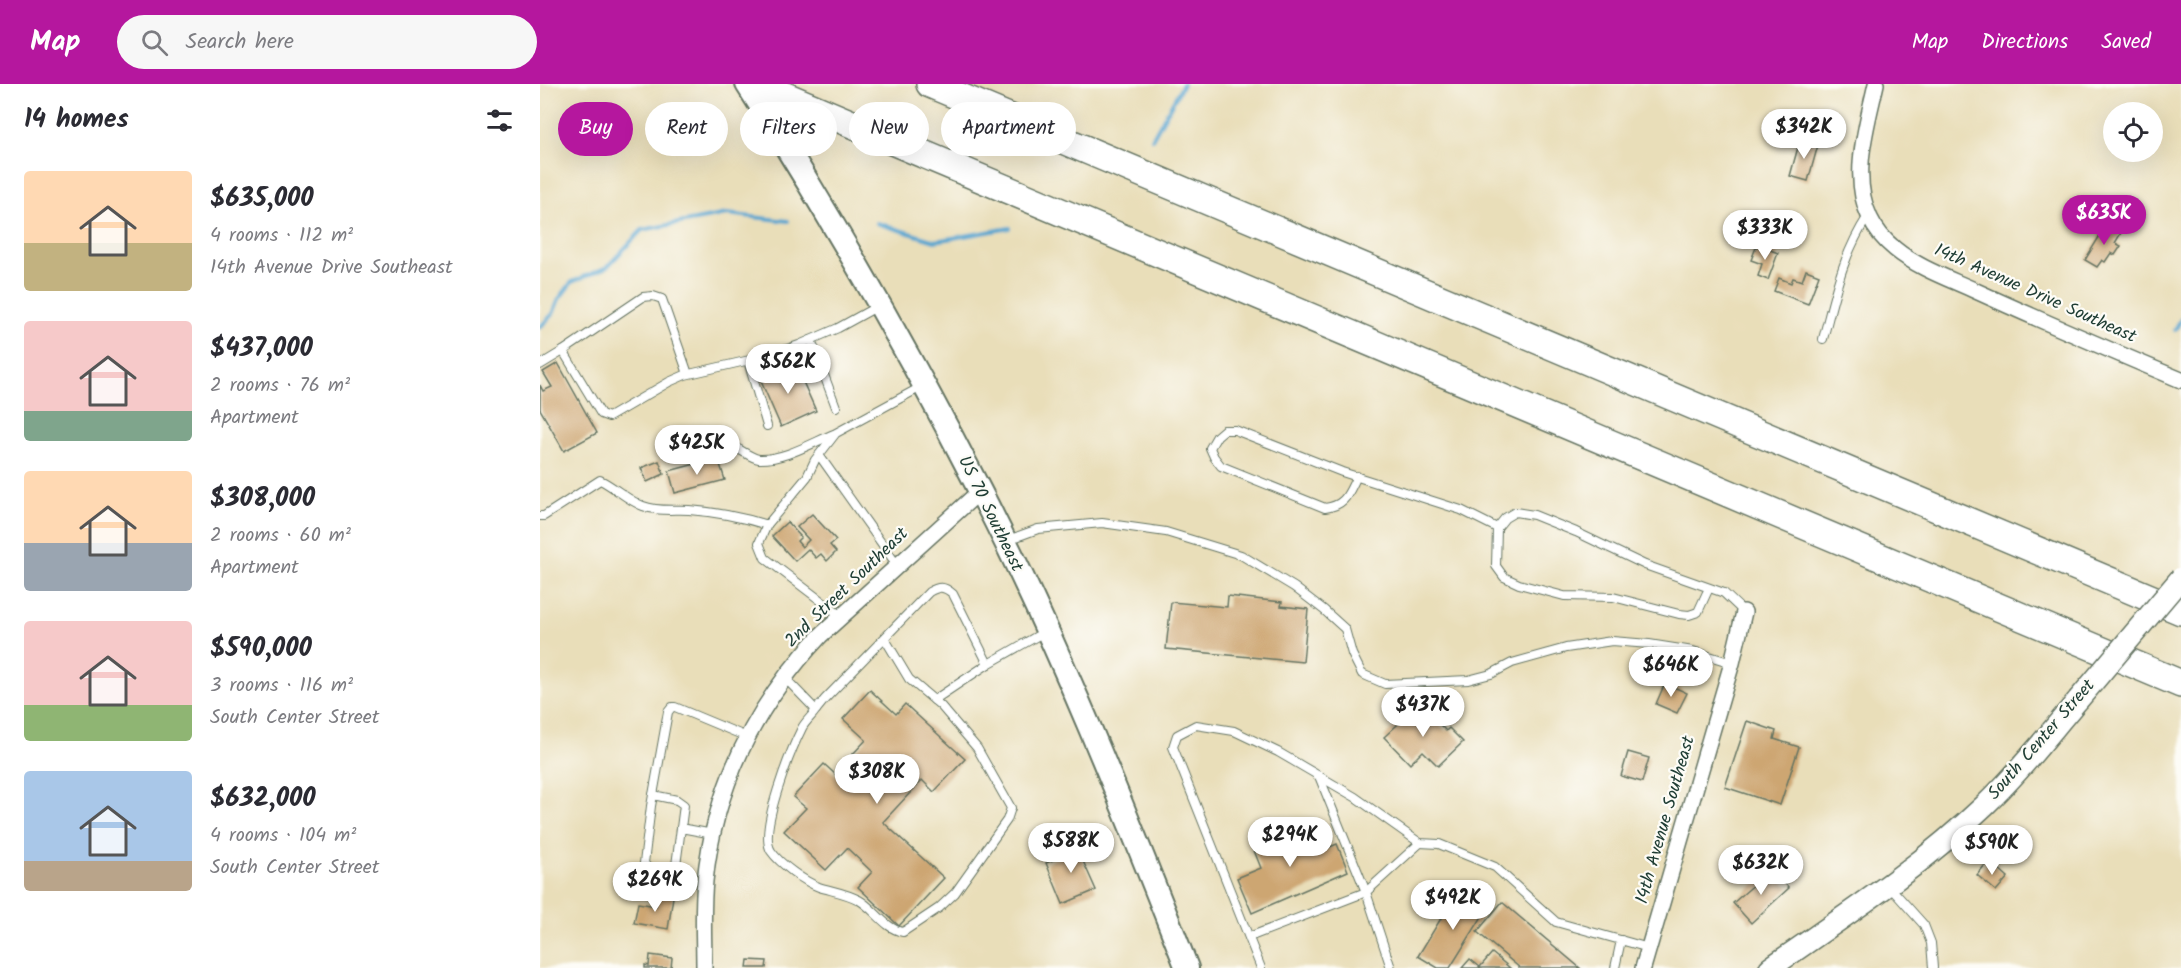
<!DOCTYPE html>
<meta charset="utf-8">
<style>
body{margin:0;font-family:Kalam,sans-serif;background:#f7f7f7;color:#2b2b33;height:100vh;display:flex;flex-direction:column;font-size:22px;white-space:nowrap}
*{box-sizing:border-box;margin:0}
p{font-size:20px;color:#7c7c81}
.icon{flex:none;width:33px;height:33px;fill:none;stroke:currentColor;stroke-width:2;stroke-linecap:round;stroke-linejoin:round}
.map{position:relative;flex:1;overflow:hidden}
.details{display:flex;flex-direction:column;background:#fff;width:540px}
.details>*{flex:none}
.top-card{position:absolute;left:18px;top:18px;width:570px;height:54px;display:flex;gap:12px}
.fabs{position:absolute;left:1563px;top:18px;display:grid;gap:12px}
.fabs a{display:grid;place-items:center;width:60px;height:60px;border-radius:50%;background:#fff;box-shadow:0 6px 24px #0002;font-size:30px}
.price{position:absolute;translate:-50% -51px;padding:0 14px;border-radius:21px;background:#fff;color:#222;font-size:20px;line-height:39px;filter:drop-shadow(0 2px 3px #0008)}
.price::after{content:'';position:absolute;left:50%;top:36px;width:18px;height:14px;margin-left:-9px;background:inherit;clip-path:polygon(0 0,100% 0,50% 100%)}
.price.on{background:#b5179e;color:#fff}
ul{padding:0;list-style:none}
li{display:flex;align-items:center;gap:18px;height:150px;padding:0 24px}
li span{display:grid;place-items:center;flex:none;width:168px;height:120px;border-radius:6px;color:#555}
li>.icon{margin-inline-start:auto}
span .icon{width:72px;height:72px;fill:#fffc;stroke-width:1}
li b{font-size:26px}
h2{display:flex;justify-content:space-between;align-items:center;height:72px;padding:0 24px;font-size:26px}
.pill{padding:0 21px;border-radius:27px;background:#fff;box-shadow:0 6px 24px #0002;font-size:21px;line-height:54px}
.pill.on{background:#b5179e;color:#fff}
header{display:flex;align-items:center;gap:36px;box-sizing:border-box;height:84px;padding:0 30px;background:#b5179e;color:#fff}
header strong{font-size:28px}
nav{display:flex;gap:33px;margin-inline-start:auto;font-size:21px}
.search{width:420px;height:54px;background:#f7f7f7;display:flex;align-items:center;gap:15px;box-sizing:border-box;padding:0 21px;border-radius:33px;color:#7c7c81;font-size:22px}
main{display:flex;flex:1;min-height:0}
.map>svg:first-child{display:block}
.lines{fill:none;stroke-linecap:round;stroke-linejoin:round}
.stream{stroke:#57a5d0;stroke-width:4}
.building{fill:#cda672}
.lane-casing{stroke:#667563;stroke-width:10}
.street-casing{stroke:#667563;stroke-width:18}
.secondary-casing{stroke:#667563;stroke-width:24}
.primary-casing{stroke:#667563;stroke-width:26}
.highway-casing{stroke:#667563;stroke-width:30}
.lane{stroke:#fff;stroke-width:8}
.street{stroke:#fff;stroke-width:15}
.secondary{stroke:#fff;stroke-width:21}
.primary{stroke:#fff;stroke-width:22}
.highway{stroke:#fff;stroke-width:27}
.secondary-bridge-casing{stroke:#667563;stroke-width:24;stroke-linecap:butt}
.secondary-bridge{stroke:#fff;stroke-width:21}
.labels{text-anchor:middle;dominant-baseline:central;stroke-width:4.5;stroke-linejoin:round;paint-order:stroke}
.street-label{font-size:18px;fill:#1f3d34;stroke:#fdfcf7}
</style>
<header>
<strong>Map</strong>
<div class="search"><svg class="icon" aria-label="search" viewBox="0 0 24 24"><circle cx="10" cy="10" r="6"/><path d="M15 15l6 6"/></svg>Search here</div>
<nav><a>Map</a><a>Directions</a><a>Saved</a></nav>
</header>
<main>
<section class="details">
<h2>14 homes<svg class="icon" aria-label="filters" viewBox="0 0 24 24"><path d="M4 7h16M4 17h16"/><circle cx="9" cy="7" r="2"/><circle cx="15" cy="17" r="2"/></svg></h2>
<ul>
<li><span style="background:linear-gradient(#ffd9b3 60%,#c2b280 0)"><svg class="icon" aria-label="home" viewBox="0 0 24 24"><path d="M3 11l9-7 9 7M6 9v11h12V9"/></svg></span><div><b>$635,000</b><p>4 rooms · 112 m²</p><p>14th Avenue Drive Southeast</p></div></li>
<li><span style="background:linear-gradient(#f6c9c9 75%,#7fa58c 0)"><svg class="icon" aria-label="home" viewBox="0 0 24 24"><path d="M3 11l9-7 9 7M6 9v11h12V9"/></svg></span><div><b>$437,000</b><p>2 rooms · 76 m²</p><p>Apartment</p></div></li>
<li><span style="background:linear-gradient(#ffd9b3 60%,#9aa5b1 0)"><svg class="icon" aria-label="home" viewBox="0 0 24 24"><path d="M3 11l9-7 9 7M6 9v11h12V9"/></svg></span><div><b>$308,000</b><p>2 rooms · 60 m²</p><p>Apartment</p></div></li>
<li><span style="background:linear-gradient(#f6c9c9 70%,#8fb573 0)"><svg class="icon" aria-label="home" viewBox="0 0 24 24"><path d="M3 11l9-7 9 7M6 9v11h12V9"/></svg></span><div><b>$590,000</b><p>3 rooms · 116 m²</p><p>South Center Street</p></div></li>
<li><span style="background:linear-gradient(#a9c7e8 75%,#b9a48a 0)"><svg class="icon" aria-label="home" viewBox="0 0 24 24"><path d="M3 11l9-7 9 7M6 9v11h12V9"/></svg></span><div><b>$632,000</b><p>4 rooms · 104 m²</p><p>South Center Street</p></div></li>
</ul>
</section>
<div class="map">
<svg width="1641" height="884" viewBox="0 0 1641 884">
<rect width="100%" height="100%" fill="#fdfcf7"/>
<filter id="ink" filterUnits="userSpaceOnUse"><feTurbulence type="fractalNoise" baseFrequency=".0167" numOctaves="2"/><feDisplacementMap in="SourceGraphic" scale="12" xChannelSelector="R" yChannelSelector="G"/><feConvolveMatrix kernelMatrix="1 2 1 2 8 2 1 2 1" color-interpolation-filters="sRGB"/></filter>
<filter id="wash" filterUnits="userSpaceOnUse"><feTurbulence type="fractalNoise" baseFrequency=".008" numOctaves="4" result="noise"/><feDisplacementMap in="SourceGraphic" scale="24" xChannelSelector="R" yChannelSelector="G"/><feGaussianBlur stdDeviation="1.35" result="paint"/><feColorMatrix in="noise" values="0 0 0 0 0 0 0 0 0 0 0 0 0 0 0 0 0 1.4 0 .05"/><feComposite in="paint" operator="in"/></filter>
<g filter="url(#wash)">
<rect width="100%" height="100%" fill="#e9deb9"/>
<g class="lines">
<g class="stream">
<polyline points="612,55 643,0"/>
<polyline points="337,139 395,157 470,144"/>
<polyline points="0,243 13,230 19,215 32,198 67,183 102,146 187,130 248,137"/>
<polyline points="1635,246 1641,235"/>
</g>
</g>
<g id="blocks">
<g class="building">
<polygon points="1260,56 1278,61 1268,97 1250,92"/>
<polygon points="1567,140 1581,149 1575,159 1581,162 1575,171 1571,169 1565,178 1562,176 1557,183 1545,176"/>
<polygon points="1217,161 1238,169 1228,196 1218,192 1222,180 1211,176"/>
<polygon points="1266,186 1279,191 1268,220 1234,207 1239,194 1251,199 1253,194 1262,197"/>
<polygon points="18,279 57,349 24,367 0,325 0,301 3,307 12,303 3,288"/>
<polygon points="255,280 276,327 241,343 220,295"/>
<polygon points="178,374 185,396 135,409 129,387"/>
<polygon points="119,377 124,390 107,398 101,384"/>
<polygon points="272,430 296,456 290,461 296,468 287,477 281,470 276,474 268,465 255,477 232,452 247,438 261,453 257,457 262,463 269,456 257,443"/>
<polygon points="688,512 742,518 741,522 768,525 763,578 626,565 631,518 687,523"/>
<polygon points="1125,599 1147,609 1137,629 1116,620"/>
<polygon points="330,606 356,630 365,620 425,675 394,708 382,696 343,738 404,794 359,842 318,803 332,788 307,764 286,786 244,747 266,724 253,713 284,680 307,701 323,684 311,672 326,656 303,635"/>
<polygon points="880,620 906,647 909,644 923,658 898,682 883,667 870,680 844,653"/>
<polygon points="1207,637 1236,647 1234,655 1259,663 1240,721 1185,703"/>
<polygon points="1088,668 1109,674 1102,698 1081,692"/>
<polygon points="772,739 783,766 797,760 808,787 712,829 697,794 721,784 713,764"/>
<polygon points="534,757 556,806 523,820 506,779 524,771 521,762"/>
<polygon points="1449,776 1468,793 1456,807 1437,791"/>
<polygon points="1232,785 1249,804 1211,839 1193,819"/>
<polygon points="919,805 948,823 910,884 898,884 878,872"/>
<polygon points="118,810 133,813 128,845 94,839 98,819 116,822"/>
<polygon points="962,818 1040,884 980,884 937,848"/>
<polygon points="952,869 970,884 922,884 930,875 940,883"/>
<polygon points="110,871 132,874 131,884 105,884 105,881 109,882"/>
<polygon points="208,876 227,877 226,884 207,884"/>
</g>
</g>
</g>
<g filter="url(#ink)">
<use href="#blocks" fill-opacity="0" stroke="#667563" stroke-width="1.5"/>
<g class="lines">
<g class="lane-casing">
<g id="lane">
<path d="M1283 255C1295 210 1302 172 1328 132"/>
<polyline points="271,256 296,323"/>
<polyline points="208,277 227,342"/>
<polyline points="0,281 23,267"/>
<polyline points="148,290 122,215 113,212 103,213 23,267 61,330 69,333 129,298 145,291 227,272 259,261 298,244 338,222"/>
<path d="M129 366C155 361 168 354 194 363 202 366 211 374 219 375 244 376 272 359 294 350"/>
<polyline points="279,371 357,481"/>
<path d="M817 392C808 410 806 421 785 424L681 382 674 373 670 364 677 352 684 346H695L802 388 921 426 957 444"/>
<path d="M0 432H4L60 396C75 403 87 416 103 422 118 428 134 425 149 426 175 428 202 433 227 441L267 393 275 376 296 349 381 303"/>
<polyline points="227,441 219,459 225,474 301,532"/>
<polyline points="468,456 498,445 562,439 626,448 701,471 754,503 784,526 805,545 812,570 822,590 845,600 928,596 951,590 972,579 1026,564 1072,557 1109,560 1153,567 1192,579"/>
<polyline points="1169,504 1158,528 1149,531 1139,530 1073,513 1024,512 979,500 964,493 956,482 957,444 965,434 975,428 994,431 1036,448 1105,481 1184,509 1204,528"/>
<path d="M245 594 276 626 285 615 389 508C399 502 404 502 413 510L448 580 506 547"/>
<polyline points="394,616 448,580"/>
<path d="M276 626C272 632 265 638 262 644 251 666 218 747 231 767 240 780 265 798 279 803 292 807 306 809 319 816 334 824 345 845 363 848L399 824 415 809 467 736 471 724 437 664 401 622 369 595 345 555"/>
<polyline points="113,711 137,716 144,721 141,744"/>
<path d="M173 750 141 744 136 781 134 786C124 791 109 788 104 779L111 722 128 628 132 623H135L207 653"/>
<polyline points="1349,802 1384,841 1391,859 1393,884"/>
<polyline points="709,853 826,808 779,692"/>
<polyline points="721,884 633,663 637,651 656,641 694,647 738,668 815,713 880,759 899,760 955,783 1016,838 1109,864"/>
<polyline points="851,884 826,808 880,759"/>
<polyline points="1075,884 1081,856"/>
</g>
</g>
<g class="street-casing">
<g id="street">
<path d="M1336 0C1327 41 1310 93 1330 134 1336 147 1344 156 1355 165 1378 184 1410 195 1436 207 1504 238 1572 267 1641 296"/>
<path d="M164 884C164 855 162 825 165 797 175 701 215 621 280 552L440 407"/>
<polyline points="1103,884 1192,579 1204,528"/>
</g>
</g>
<g class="secondary-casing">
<path id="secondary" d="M1230 884C1303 833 1379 784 1444 722 1478 690 1507 652 1538 616"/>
</g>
<g class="primary-casing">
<path id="primary" d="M207 0C290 131 369 268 439 405 519 560 583 722 647 884"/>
</g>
<g class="highway-casing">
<g id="highway">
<polyline points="217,0 1641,600"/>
<polyline points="390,0 1641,527"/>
</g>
</g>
<use href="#lane" class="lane"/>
<use href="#street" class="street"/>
<use href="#secondary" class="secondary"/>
<use href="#primary" class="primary"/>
<use href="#highway" class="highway"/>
<g class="secondary-bridge-casing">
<polyline id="secondary-bridge" points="1538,616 1641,494"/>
</g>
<use href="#secondary-bridge" class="secondary-bridge"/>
</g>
</g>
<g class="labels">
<g class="street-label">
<text transform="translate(1495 210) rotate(24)">14th Avenue Drive Southeast</text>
<text transform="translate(450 430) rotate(64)">US 70 Southeast</text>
<text transform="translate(307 504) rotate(-44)">2nd Street Southeast</text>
<text transform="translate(1502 656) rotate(-49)">South Center Street</text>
<text transform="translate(1126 736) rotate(-74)">14th Avenue Southeast</text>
</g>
</g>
</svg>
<div class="fabs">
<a><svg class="icon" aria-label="locate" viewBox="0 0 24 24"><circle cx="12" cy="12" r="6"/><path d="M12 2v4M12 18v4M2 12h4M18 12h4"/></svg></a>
</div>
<b class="price" style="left:1264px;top:76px">$342K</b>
<b class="price on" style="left:1564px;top:162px">$635K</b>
<b class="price" style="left:1225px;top:177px">$333K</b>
<b class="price" style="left:248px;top:311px">$562K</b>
<b class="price" style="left:157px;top:392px">$425K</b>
<b class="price" style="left:1131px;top:614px">$646K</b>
<b class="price" style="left:883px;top:654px">$437K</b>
<b class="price" style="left:337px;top:721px">$308K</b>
<b class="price" style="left:750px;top:784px">$294K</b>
<b class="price" style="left:531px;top:790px">$588K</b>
<b class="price" style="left:1452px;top:792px">$590K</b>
<b class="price" style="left:1221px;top:812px">$632K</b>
<b class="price" style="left:115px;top:829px">$269K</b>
<b class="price" style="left:913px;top:847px">$492K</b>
<div class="top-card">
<a class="pill on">Buy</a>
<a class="pill">Rent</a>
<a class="pill">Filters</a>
<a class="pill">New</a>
<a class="pill">Apartment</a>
</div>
</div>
</main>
